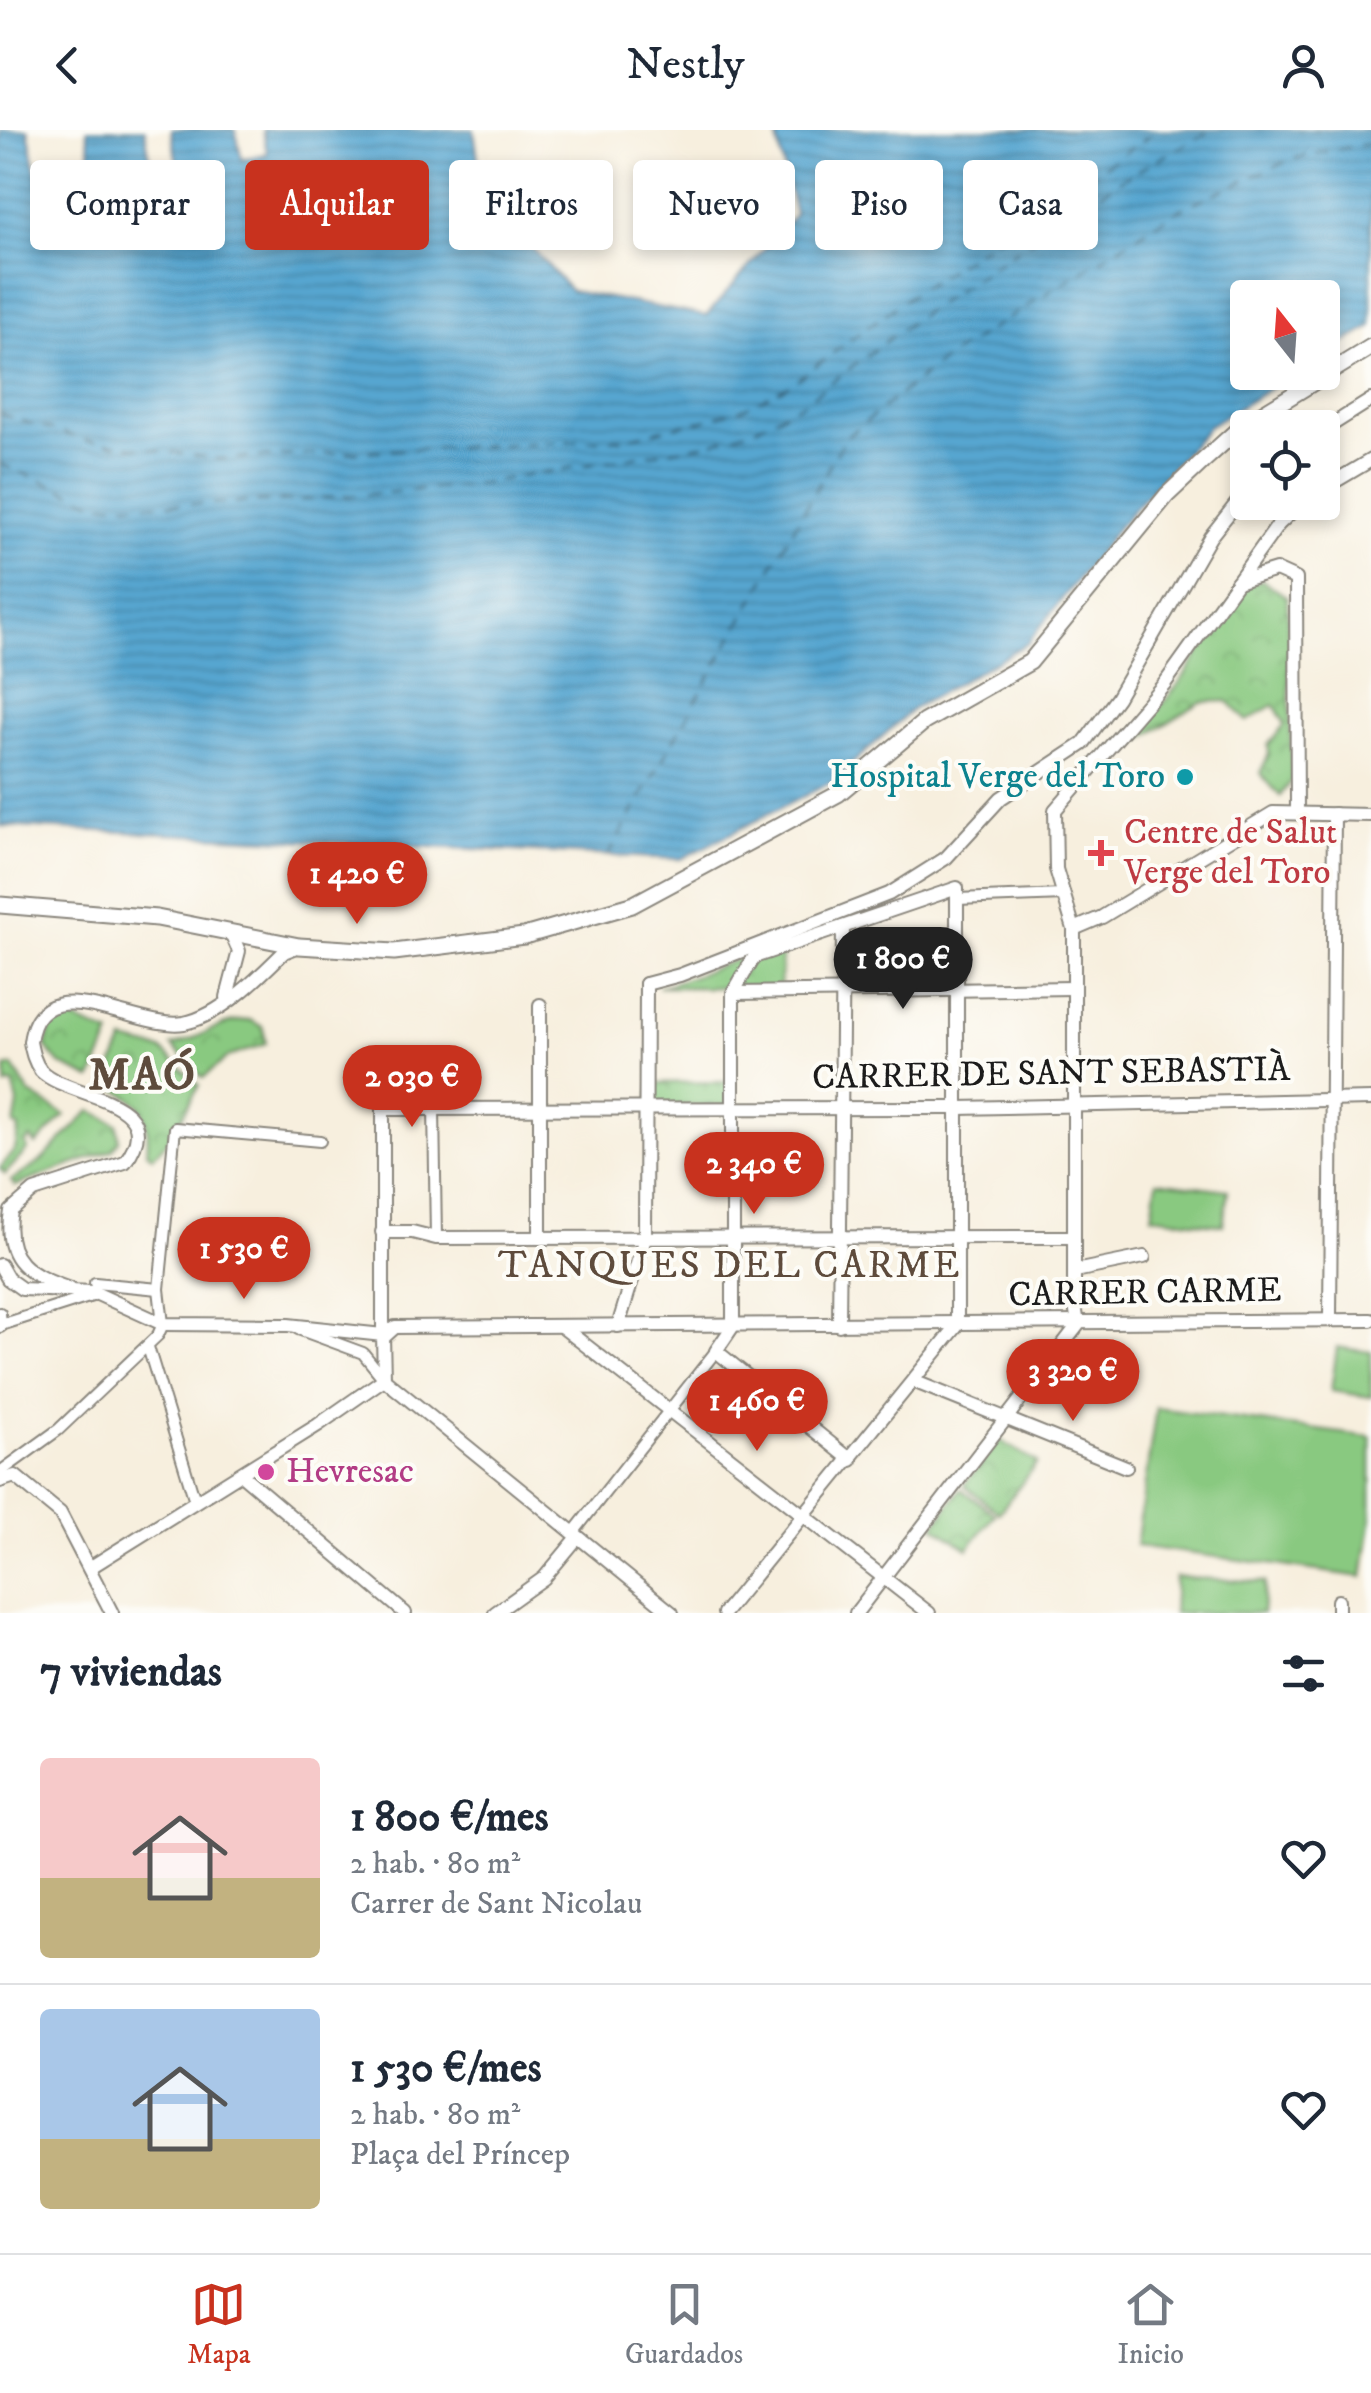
<!DOCTYPE html>
<html lang="es">
<meta charset="utf-8">
<style>
body{margin:0;font-family:"IM FELL DW Pica",serif;background:#f2f2f3;color:#1f2937;height:100vh;display:flex;flex-direction:column;font-size:38px;white-space:nowrap}
*{box-sizing:border-box;margin:0}
p{font-size:32px;color:#747a83}
.icon{flex:none;width:55px;height:55px;fill:none;stroke:currentColor;stroke-width:2;stroke-linecap:round;stroke-linejoin:round}
.map{position:relative;height:1483px;overflow:hidden}
.drawer{display:flex;flex-direction:column;background:#fff;flex:1}
.drawer>*{flex:none}
.hud{position:absolute;left:30px;top:30px;width:1312px;height:90px;display:flex;gap:20px}
.needle{width:65px;rotate:343deg}
.tools{position:absolute;left:1230px;top:150px;display:grid;gap:20px}
.tools a{display:grid;place-items:center;width:110px;height:110px;border-radius:10px;background:#fff;box-shadow:0 5px 15px #0003;font-size:50px}
.price{position:absolute;translate:-50% -85px;padding:0 22px;border-radius:35px;background:#c8321e;color:#fff;font-size:32px;line-height:65px;filter:drop-shadow(0 2px 5px #0008)}
.price::after{content:'';position:absolute;left:50%;top:60px;width:30px;height:22px;margin-left:-15px;background:inherit;clip-path:polygon(0 0,100% 0,50% 100%)}
.price.current{background:#222;color:#fff}
ul{padding:0;list-style:none}
li{display:flex;align-items:center;gap:30px;height:250px;padding:0 40px}
li+li{border-top:2px solid #e0e1e3}
li span{display:grid;place-items:center;flex:none;width:280px;height:200px;border-radius:10px;color:#555}
li>.icon{margin-inline-start:auto}
span .icon{width:120px;height:120px;fill:#fffc;stroke-width:1}
li b{font-size:42px}
h2{display:flex;justify-content:space-between;align-items:center;height:120px;padding:0 40px;font-size:42px}
.pill{padding:0 35px;border-radius:10px;background:#fff;box-shadow:0 5px 15px #0003;font-size:35px;line-height:90px}
.pill.current{background:#c8321e;color:#fff}
header{display:flex;justify-content:space-between;align-items:center;height:130px;padding:0 40px;background:#fff;font-size:45px;font-weight:600}
.menu{display:flex;justify-content:space-around;align-items:center;height:140px;border-top:2px solid #e0e1e3;background:#fff;font-size:28px;color:#747a83}
.menu a{display:grid;justify-items:center;gap:5px}
.menu .current{color:#c8321e}
.map>svg:first-child{display:block}
.park{fill:url(#park-crowns);stroke:#52724e;stroke-width:2.5}
.garden{fill:#89c980;stroke:#52724e;stroke-width:2.5}
.water{fill:url(#water-rules);stroke:#396176;stroke-width:2.5}
.lines{fill:none;stroke-linecap:round;stroke-linejoin:round}
.ferry{stroke:#365a6d;stroke-width:2.5;stroke-dasharray:12 10;stroke-linecap:butt}
.pedestrian-casing{stroke:#8a867d;stroke-width:14}
.minor-casing{stroke:#8a867d;stroke-width:16}
.tertiary-casing{stroke:#8a867d;stroke-width:19}
.pedestrian{stroke:#fff;stroke-width:10}
.minor{stroke:#fff;stroke-width:12}
.tertiary{stroke:#fff;stroke-width:15}
.culture-dot{fill:#0f9aa8;stroke:#fdfcf7;stroke-width:4}
.health-dot{fill:#e0444e;stroke:#fdfcf7;stroke-width:4}
.hotel-dot{fill:#d1479c;stroke:#fdfcf7;stroke-width:4}
.labels{text-anchor:middle;dominant-baseline:central;stroke-width:8;stroke-linejoin:round;paint-order:stroke}
.culture-label{font-size:35px;fill:#0d838f;stroke:#fdfcf7;text-anchor:end}
.health-label{font-size:35px;fill:#be3a42;stroke:#fdfcf7;text-anchor:start}
.street-label{font-size:35px;fill:#1c1c1c;stroke:#fdfcf7}
.hotel-label{font-size:35px;fill:#b23c85;stroke:#fdfcf7;text-anchor:start}
.neighbourhood-label{font-size:38px;letter-spacing:2.5px;fill:#5e4b3c;stroke:#fdfcf7}
.district-label{font-size:45px;font-weight:bold;letter-spacing:2.5px;fill:#5e4b3c;stroke:#fdfcf7}
</style>
<header><svg class="icon" aria-label="back" viewBox="0 0 24 24"><path d="M15 5l-7 7 7 7"/></svg>Nestly<svg class="icon" aria-label="person" viewBox="0 0 24 24"><circle cx="12" cy="8" r="4"/><path d="M4 21q1-7 8-7t8 7"/></svg></header>
<div class="map">
<svg width="1371" height="1483" viewBox="0 0 1371 1483">
<defs>
<pattern id="park-crowns" width="20" height="18" patternUnits="userSpaceOnUse" patternTransform="scale(2.5)"><rect width="20" height="18" fill="#89c980"/><path d="M2 6a3 3 0 1 1 6 0M12 15a3 3 0 1 1 6 0" fill="none" stroke="#76ac6e"/></pattern>
<pattern id="water-rules" width="6" height="5" patternUnits="userSpaceOnUse" patternTransform="scale(2.5)"><rect width="6" height="5" fill="#56a6d0"/><path d="M0 2.5h6" fill="none" stroke="#4686a8"/></pattern>
</defs>
<rect width="100%" height="100%" fill="#fdfcf7"/>
<filter id="ink" filterUnits="userSpaceOnUse"><feTurbulence type="fractalNoise" baseFrequency=".01" numOctaves="2"/><feDisplacementMap in="SourceGraphic" scale="20" xChannelSelector="R" yChannelSelector="G"/><feConvolveMatrix kernelMatrix="1 2 1 2 8 2 1 2 1" color-interpolation-filters="sRGB"/></filter>
<filter id="wash" filterUnits="userSpaceOnUse"><feTurbulence type="fractalNoise" baseFrequency=".0048" numOctaves="4" result="noise"/><feDisplacementMap in="SourceGraphic" scale="40" xChannelSelector="R" yChannelSelector="G"/><feGaussianBlur stdDeviation="2.25" result="paint"/><feColorMatrix in="noise" values="0 0 0 0 0 0 0 0 0 0 0 0 0 0 0 0 0 1.4 0 .05"/><feComposite in="paint" operator="in"/></filter>
<g filter="url(#wash)">
<rect width="100%" height="100%" fill="#f7efde"/>
<g class="park">
<polygon points="1262,450 1287,467 1292,650 1280,666 1260,643 1269,624 1268,615 1285,594 1274,575 1247,591 1228,571 1201,572 1124,620 1181,551 1243,457"/>
<path d="M783 812 780 858 658 857C701 846 740 826 783 812Z"/>
<polygon points="69,888 111,905 92,949 61,935 46,918 50,897"/>
<path d="M250 890 263 897 266 914 228 927 203 948 172 916C205 907 217 891 250 890Z"/>
<path d="M124 911 162 920 199 955 172 1005 153 1027 147 1022C151 982 141 970 105 954Z"/>
<polygon points="13,936 29,963 65,985 36,1015 31,1008 25,1013 28,1019 5,1044 0,1038 15,1020 19,997 14,996 18,973 13,954 6,955 6,938"/>
<polygon points="731,952 733,975 647,976 653,953"/>
<polygon points="91,980 117,994 119,1010 112,1020 15,1056 11,1051 41,1031"/>
<polygon points="1000,1310 1037,1333 999,1383 964,1355"/>
<polygon points="961,1359 995,1384 968,1419 934,1396"/>
</g>
<g class="garden">
<polygon points="1157,1051 1228,1060 1223,1095 1152,1086"/>
<polygon points="1337,1217 1371,1222 1371,1267 1331,1261"/>
<polygon points="1156,1278 1371,1307 1371,1390 1363,1447 1136,1416"/>
<polygon points="1175,1447 1265,1452 1262,1483 1173,1483"/>
</g>
<polygon class="water" points="0,0 28,0 40,59 93,49 87,0 145,0 152,43 178,38 171,0 235,0 242,29 267,24 263,0 474,0 487,93 502,36 521,40 511,94 571,161 706,186 795,84 775,0 1371,0 1371,197 1323,226 1322,168 1248,168 1248,242 1296,243 1210,295 1119,396 1028,513 914,578 832,652 681,729 0,696"/>
<g class="lines">
<g class="ferry">
<polyline points="0,284 85,310 219,329 621,309 701,291 744,278 793,253 908,167 1159,0"/>
<polyline points="0,334 99,374 196,374 291,371 465,356 708,314 753,299 805,272 921,185 1124,48 1212,0"/>
<polyline points="608,726 845,308 946,228 1178,80 1295,28 1371,13"/>
</g>
</g>
</g>
<g filter="url(#ink)">
<g class="lines">
<g class="pedestrian-casing">
<g id="pedestrian">
<polyline points="957,769 1064,765"/>
<polyline points="434,978 436,1108"/>
<polyline points="95,1153 159,1159"/>
<polyline points="0,1183 1,1195 92,1166"/>
<polyline points="298,1199 363,1223 384,1249"/>
<polyline points="148,1217 195,1371"/>
<polyline points="0,1342 58,1300 158,1205 163,1194 159,1159 175,998 320,1011"/>
<polyline points="573,1403 716,1221"/>
</g>
</g>
<g class="minor-casing">
<g id="minor">
<polyline points="1322,301 1371,270"/>
<polyline points="1322,359 1371,330"/>
<polyline points="1237,452 1276,440 1296,449 1297,683"/>
<polyline points="1074,799 1102,787 1273,683 1371,685"/>
<polyline points="646,854 680,845 889,764 946,728 1001,668 1083,614 1117,568 1210,407 1248,359"/>
<polyline points="733,863 1072,858"/>
<polyline points="227,867 239,821 231,803"/>
<polyline points="540,875 540,1108"/>
<polyline points="382,1102 412,1102 436,1108 1074,1107"/>
<polyline points="0,1135 8,1149 22,1159 93,1162 163,1194 288,1195 383,1205 384,1249"/>
<polyline points="1075,1141 1144,1127"/>
<path d="M70 1159C30 1145 2 1132 11 1081L34 1061 125 1032C172 968 67 968 41 941 34 932 32 922 30 912 40 833 137 901 184 893 220 886 258 848 284 822L299 816"/>
<polyline points="1330,1189 1334,684"/>
<polyline points="839,1195 843,797"/>
<polyline points="0,1196 1,1195"/>
<polyline points="561,1196 929,1483"/>
<polyline points="618,1196 645,1108 646,854"/>
<polyline points="383,1205 383,979 959,978 1371,969"/>
<polyline points="384,1207 395,1197 1371,1190"/>
<polyline points="384,1249 672,1483"/>
<polyline points="913,1251 1126,1337"/>
<polyline points="241,1344 405,1483"/>
<polyline points="0,1351 15,1346 60,1383 112,1483"/>
<polyline points="91,1437 318,1295 384,1249"/>
<polyline points="1338,1471 1338,1483"/>
<polyline points="495,1483 544,1448 578,1407"/>
<polyline points="724,1483 957,1196 957,758 754,827 733,863 733,1196 716,1221 851,1330"/>
<polyline points="856,1483 1078,1195 1074,1168 1074,799 1056,739 1055,680 1165,553 1278,395 1302,372"/>
</g>
</g>
<g class="tertiary-casing">
<polyline id="tertiary" points="0,775 157,788 299,816 394,822 524,806 632,775 838,664 924,592 1030,532 1167,365 1202,332 1242,296 1371,217"/>
</g>
<use href="#pedestrian" class="pedestrian"/>
<use href="#minor" class="minor"/>
<use href="#tertiary" class="tertiary"/>
</g>
</g>
<circle class="culture-dot" cx="1185" cy="647" r="10"/>
<path class="health-dot" d="M1096 708h10v10h10v10h-10v10h-10v-10h-10v-10h10z"/>
<circle class="hotel-dot" cx="266" cy="1342" r="10"/>
<g class="labels">
<g class="culture-label">
<text x="1165" y="647">Hospital Verge del Toro</text>
</g>
<g class="health-label">
<text x="1124" y="703">Centre de Salut<tspan x="1124" dy="40">Verge del Toro</tspan></text>
</g>
<g class="street-label">
<text transform="translate(1051 944) rotate(-1)">CARRER DE SANT SEBASTIÀ</text>
<text transform="translate(1145 1163) rotate(-1)">CARRER CARME</text>
</g>
<g class="hotel-label">
<text x="286" y="1342">Hevresac</text>
</g>
<g class="neighbourhood-label">
<text x="730" y="1136">TANQUES DEL CARME</text>
</g>
<g class="district-label">
<text x="143" y="946">MAÓ</text>
</g>
</g>
</svg>
<div class="tools">
<a><svg class="needle" viewBox="-14 -14 28 28"><path d="M0-13l5 13h-10z" fill="#e53935"/><path d="M0 13l5-13h-10z" fill="#747a83"/></svg></a>
<a><svg class="icon" aria-label="locate" viewBox="0 0 24 24"><circle cx="12" cy="12" r="6"/><path d="M12 2v4M12 18v4M2 12h4M18 12h4"/></svg></a>
</div>
<b class="price" style="left:357px;top:797px">1 420 €</b>
<b class="price current" style="left:903px;top:882px">1 800 €</b>
<b class="price" style="left:412px;top:1000px">2 030 €</b>
<b class="price" style="left:754px;top:1087px">2 340 €</b>
<b class="price" style="left:244px;top:1172px">1 530 €</b>
<b class="price" style="left:1073px;top:1294px">3 320 €</b>
<b class="price" style="left:757px;top:1324px">1 460 €</b>
<div class="hud">
<a class="pill">Comprar</a>
<a class="pill current">Alquilar</a>
<a class="pill">Filtros</a>
<a class="pill">Nuevo</a>
<a class="pill">Piso</a>
<a class="pill">Casa</a>
</div>
</div>
<section class="drawer">
<h2>7 viviendas<svg class="icon" aria-label="filters" viewBox="0 0 24 24"><path d="M4 7h16M4 17h16"/><circle cx="9" cy="7" r="2"/><circle cx="15" cy="17" r="2"/></svg></h2>
<ul>
<li><span style="background:linear-gradient(#f6c9c9 60%,#c2b280 0)"><svg class="icon" aria-label="home" viewBox="0 0 24 24"><path d="M3 11l9-7 9 7M6 9v11h12V9"/></svg></span><div><b>1 800 €/mes</b><p>2 hab. · 80 m²</p><p>Carrer de Sant Nicolau</p></div><svg class="icon" aria-label="heart" viewBox="0 0 24 24"><path d="M12 20l-8-8c-3-5 5-10 8-4 3-6 11-1 8 4z"/></svg></li>
<li><span style="background:linear-gradient(#a9c7e8 65%,#c2b280 0)"><svg class="icon" aria-label="home" viewBox="0 0 24 24"><path d="M3 11l9-7 9 7M6 9v11h12V9"/></svg></span><div><b>1 530 €/mes</b><p>2 hab. · 80 m²</p><p>Plaça del Príncep</p></div><svg class="icon" aria-label="heart" viewBox="0 0 24 24"><path d="M12 20l-8-8c-3-5 5-10 8-4 3-6 11-1 8 4z"/></svg></li>
</ul>
</section>
<nav class="menu">
<a class="current"><svg class="icon" aria-label="map" viewBox="0 0 24 24"><path d="M3 6l6-2 6 2 6-2v14l-6 2-6-2-6 2zM9 4v14M15 6v14"/></svg>Mapa</a>
<a><svg class="icon" aria-label="saved" viewBox="0 0 24 24"><path d="M7 4h10v16l-5-4-5 4z"/></svg>Guardados</a>
<a><svg class="icon" aria-label="home" viewBox="0 0 24 24"><path d="M3 11l9-7 9 7M6 9v11h12V9"/></svg>Inicio</a>
</nav>
